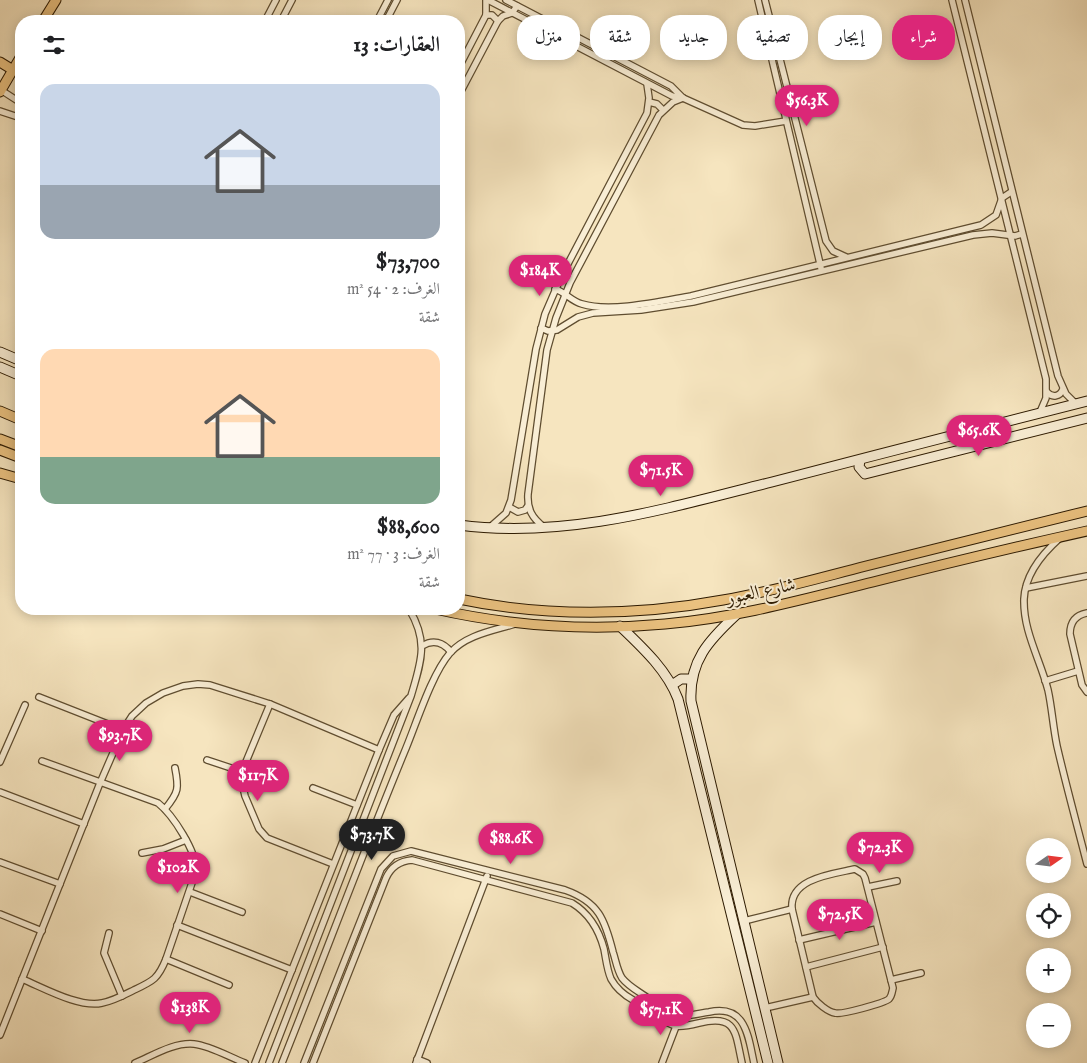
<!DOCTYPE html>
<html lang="ar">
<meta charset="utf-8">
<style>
body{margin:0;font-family:"IM FELL English",Amiri,serif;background:#f6f6f6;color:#202124;direction:rtl;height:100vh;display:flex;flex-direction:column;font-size:19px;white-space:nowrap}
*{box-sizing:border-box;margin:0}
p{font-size:16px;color:#757577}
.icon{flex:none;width:28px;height:28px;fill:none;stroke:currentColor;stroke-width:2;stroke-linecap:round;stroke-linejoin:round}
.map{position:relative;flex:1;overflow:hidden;direction:ltr}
.drawer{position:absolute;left:15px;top:15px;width:450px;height:600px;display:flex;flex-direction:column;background:#fff;border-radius:20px;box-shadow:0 2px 12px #0003;direction:rtl}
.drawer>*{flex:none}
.banner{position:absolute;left:480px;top:15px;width:475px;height:45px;direction:rtl;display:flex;gap:10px}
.needle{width:32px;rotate:76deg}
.controls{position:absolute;left:1026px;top:838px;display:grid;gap:10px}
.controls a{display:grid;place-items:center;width:45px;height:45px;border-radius:50%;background:#fff;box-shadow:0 2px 12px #0003;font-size:25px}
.price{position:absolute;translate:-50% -42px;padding:0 11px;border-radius:18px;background:#db2777;color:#fff;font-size:16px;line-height:32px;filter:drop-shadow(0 1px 2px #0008)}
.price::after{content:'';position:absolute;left:50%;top:30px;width:15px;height:11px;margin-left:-8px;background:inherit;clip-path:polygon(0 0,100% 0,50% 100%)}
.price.selected{background:#222;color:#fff}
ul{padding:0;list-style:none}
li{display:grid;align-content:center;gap:10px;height:265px;padding:0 25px}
li span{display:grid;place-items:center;height:155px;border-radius:15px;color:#555}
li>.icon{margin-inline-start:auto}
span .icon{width:90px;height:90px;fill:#fffc;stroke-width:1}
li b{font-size:21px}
h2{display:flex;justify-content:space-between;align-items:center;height:60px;padding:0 25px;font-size:21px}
.tag{padding:0 18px;border-radius:20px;background:#fff;box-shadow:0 2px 12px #0003;font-size:18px;line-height:45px}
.tag.selected{background:#db2777;color:#fff}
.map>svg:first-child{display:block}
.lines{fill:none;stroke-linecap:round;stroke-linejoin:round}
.street-casing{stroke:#5f4d30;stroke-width:8}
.secondary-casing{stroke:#2d1a00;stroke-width:11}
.primary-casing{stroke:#2d1a00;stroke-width:11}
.street{stroke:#f9eed5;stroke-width:5.5}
.secondary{stroke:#f9eed5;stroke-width:9}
.primary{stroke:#ebc280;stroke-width:9}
.labels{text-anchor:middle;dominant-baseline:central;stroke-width:4;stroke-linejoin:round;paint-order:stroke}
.street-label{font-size:19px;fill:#2d1a00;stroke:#f9eed5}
</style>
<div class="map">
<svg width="1087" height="1063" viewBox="0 0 1087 1063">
<rect width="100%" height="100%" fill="#f6e5bf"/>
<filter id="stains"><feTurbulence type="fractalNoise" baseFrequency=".004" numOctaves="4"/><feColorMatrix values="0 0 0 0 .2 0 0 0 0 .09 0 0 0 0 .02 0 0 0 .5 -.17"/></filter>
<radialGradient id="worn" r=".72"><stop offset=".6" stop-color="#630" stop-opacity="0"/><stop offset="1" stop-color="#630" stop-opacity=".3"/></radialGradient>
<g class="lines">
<g class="street-casing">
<g id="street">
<polyline points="488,0 672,96 683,98 743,125 755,126 786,121"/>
<polyline points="506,0 671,86 683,98"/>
<polyline points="758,0 821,268"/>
<polyline points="765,0 826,241 833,251 846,257"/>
<polyline points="952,0 1046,379 1046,398 1040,412"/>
<polyline points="965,0 1058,376 1066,394 1076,404"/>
<polyline points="486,15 492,15 498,21"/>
<polyline points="265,21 276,0"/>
<polyline points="281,21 292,0"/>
<polyline points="377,21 388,0"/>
<polyline points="386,21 397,0"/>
<polyline points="459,67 486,15 486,0"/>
<polyline points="1,90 21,103"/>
<polyline points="459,95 498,21 503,16 512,13 517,6"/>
<polyline points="649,102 657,104 663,110"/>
<polyline points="0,111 21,118"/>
<path d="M555 289C565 292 571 301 582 304 611 313 662 301 691 296L981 225 996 215 1002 198 1011 192"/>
<polyline points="541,328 548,331 557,330 578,317 593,313 641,310 693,302 973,235 992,233 1015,236 1022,234"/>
<path d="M1047 392C1052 398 1060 397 1063 389"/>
<polyline points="509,507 518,512 525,510 528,506"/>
<path d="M544 527C532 518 527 509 528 494L547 350 556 318 570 283 659 115 673 102 683 98"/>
<polyline points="489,528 506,513 511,500 536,349 545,314 561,277 647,113 649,98 647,84"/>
<path d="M1060 538C1043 553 1025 575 1024 599 1023 631 1040 659 1048 690 1052 708 1053 727 1057 746 1066 785 1077 825 1087 864"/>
<polyline points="1026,588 1087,576"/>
<path d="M1087 613C1076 615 1070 622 1070 634L1082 685 1087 692"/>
<path d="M422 646C433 639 443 642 451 652"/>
<polyline points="1045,681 1078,671"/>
<polyline points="39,697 123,730"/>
<polyline points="270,704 243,769 242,783 245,796 259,829 267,838 333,864"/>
<polyline points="207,760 243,772"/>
<polyline points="0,762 25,705"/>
<polyline points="313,788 357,805"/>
<polyline points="0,792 84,824"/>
<path d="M165 809C179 792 179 788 175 768"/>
<polyline points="142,853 163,849 186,840"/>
<polyline points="0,862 60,884"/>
<path d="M855 869 863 874 865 878 893 988C892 992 892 996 889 999 884 1003 842 1015 835 1013 828 1012 817 1003 813 997L792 909C789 878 833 874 855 869Z"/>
<polyline points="868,887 897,881"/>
<polyline points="190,892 242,912"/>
<polyline points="0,914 42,931"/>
<polyline points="744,921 792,909"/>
<polyline points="177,925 292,970"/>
<polyline points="109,933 104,953 122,996"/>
<polyline points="799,940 876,922"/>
<polyline points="166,959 229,985"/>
<polyline points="806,967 883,947"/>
<path d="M22 979C44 988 79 1008 102 1003 113 1001 124 995 134 990 153 981 158 979 166 959L196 871C197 852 173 815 158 803L42 761"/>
<polyline points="891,980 921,973"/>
<polyline points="765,1008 813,997"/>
<polyline points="0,1035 100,783 123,730 132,716 146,703 163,693 183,686 198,684 210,685 270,704 379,750"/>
<polyline points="417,1059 427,1063"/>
<path d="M135 1063C152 1056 174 1042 194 1044 211 1046 229 1057 245 1063"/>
<polyline points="255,1063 379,750 394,715 409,698"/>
<path d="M269 1063 411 696C421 662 429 642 409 609"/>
<path d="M282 1063C323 960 362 855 404 753 416 725 431 675 450 653 466 635 492 631 515 624"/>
<path d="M304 1063 381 869 393 856 411 851 565 890C599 902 605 920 613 952 616 961 617 970 622 978 629 987 640 992 649 999 658 1005 668 1013 679 1015 689 1017 700 1013 709 1012 746 1004 748 1036 754 1063"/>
<path d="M313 1063 386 878C391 867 400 861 412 860L572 903C590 914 599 930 604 949 606 959 607 970 611 979 616 988 624 995 633 1000 644 1008 663 1023 676 1026 683 1027 691 1025 699 1023 737 1014 735 1032 742 1063"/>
<polyline points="416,1063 487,876"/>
<polyline points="662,1063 680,1016"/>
</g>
</g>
<g class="secondary-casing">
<g id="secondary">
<polyline points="0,352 21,361"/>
<polyline points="0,367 21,376"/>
<polyline points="860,460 859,467 865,474 1087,418"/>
<path d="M459 525C567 539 668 508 772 482 877 455 982 427 1087 401"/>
<path d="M736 615C709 640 689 661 691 701L778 1063"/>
<path d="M620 626C642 647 667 670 678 699L768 1063"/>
<polyline points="672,685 681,679 692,679"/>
</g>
</g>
<g class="primary-casing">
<g id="primary">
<polyline points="43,21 56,0"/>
<polyline points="0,62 13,70"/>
<polyline points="0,92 21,56"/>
<polyline points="0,411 21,420"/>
<polyline points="0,439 21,447"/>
<polyline points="0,450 21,458"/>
<polyline points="0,473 21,479"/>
<path d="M459 599C544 617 637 616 723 600 771 592 819 578 866 566 940 548 1013 529 1087 511"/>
<path d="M435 609C510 626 590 631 665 624 736 618 804 599 873 582 944 564 1015 547 1087 531"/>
</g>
</g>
<use href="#street" class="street"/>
<use href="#secondary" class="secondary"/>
<use href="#primary" class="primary"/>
</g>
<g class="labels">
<g class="street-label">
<text transform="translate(761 592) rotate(-12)">شارع العبور</text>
</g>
</g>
<rect width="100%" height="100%" filter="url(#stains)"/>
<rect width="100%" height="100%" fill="url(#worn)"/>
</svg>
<div class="controls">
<a><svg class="needle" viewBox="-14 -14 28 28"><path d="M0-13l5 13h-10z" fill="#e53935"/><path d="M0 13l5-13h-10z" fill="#757577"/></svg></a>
<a><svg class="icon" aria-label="locate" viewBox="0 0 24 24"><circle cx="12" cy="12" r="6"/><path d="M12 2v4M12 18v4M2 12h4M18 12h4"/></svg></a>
<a>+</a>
<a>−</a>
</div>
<b class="price" style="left:807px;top:127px">$56.3K</b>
<b class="price" style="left:540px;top:297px">$184K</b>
<b class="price" style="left:979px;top:457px">$65.6K</b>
<b class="price" style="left:661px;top:497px">$71.5K</b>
<b class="price" style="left:120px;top:762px">$93.7K</b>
<b class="price" style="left:258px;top:802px">$117K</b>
<b class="price selected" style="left:372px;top:861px">$73.7K</b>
<b class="price" style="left:511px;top:865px">$88.6K</b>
<b class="price" style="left:880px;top:874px">$72.3K</b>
<b class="price" style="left:178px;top:894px">$102K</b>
<b class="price" style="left:840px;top:941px">$72.5K</b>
<b class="price" style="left:190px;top:1034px">$138K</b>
<b class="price" style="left:661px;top:1036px">$57.1K</b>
<div class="banner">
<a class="tag selected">شراء</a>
<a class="tag">إيجار</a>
<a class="tag">تصفية</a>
<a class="tag">جديد</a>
<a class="tag">شقة</a>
<a class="tag">منزل</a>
</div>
<section class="drawer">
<h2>العقارات: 13<svg class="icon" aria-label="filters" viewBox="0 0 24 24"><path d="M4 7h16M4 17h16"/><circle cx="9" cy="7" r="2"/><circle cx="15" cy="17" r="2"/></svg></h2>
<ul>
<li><span style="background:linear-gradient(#c9d6e8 65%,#9aa5b1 0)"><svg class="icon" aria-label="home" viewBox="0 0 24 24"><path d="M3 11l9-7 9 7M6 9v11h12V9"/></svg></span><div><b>$73,700</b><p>الغرف: 2 · 54 m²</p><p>شقة</p></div></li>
<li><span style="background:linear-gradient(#ffd9b3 70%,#7fa58c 0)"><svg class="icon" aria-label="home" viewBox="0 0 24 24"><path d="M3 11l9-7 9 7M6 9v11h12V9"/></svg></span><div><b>$88,600</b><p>الغرف: 3 · 77 m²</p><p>شقة</p></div></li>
</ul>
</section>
</div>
